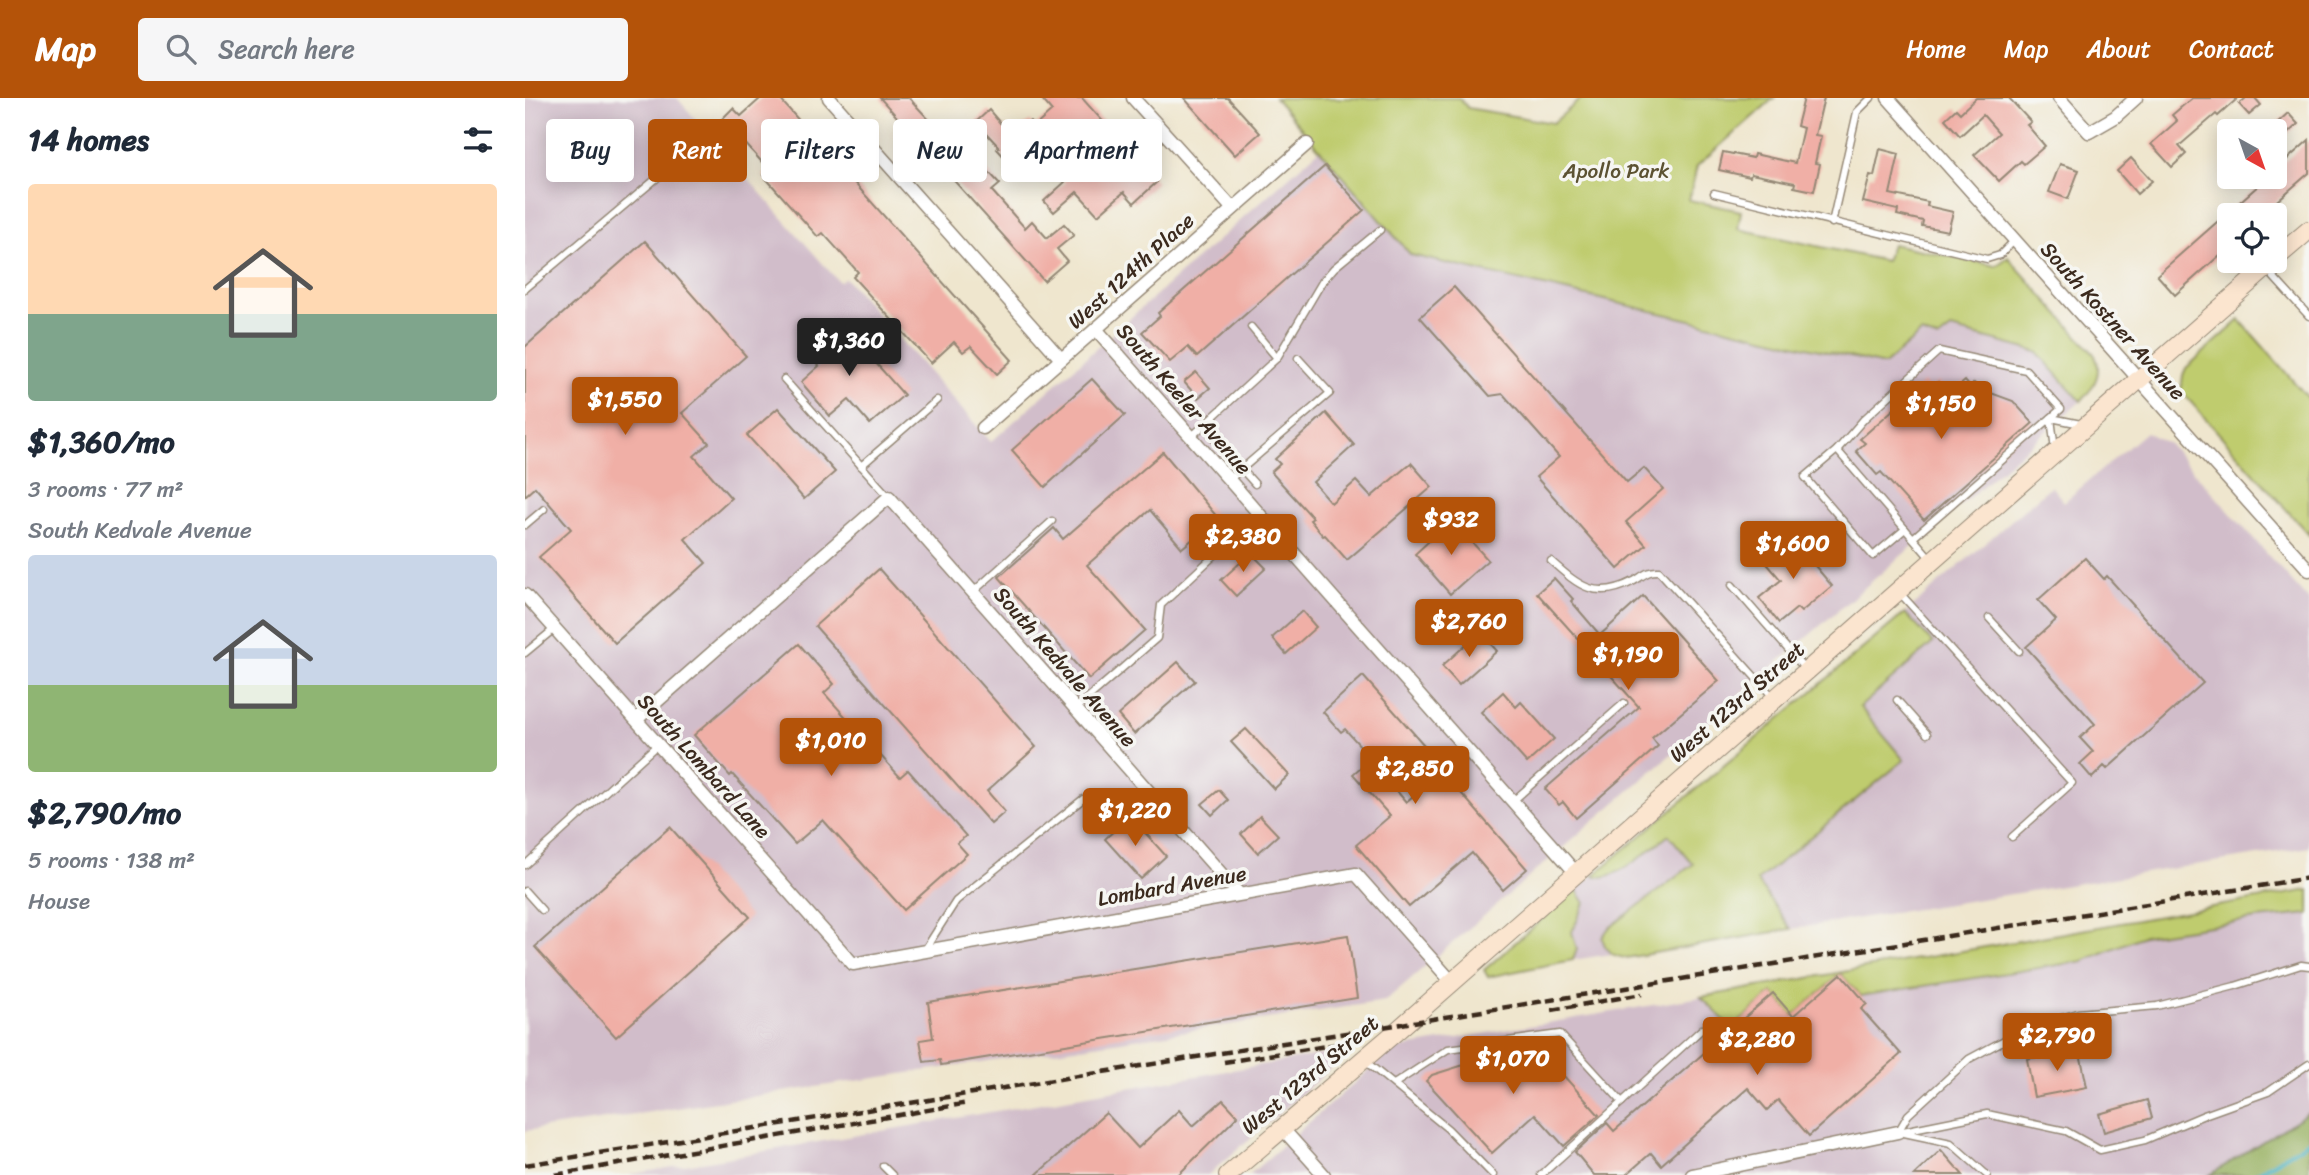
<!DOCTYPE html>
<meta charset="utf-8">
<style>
body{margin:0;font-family:Sriracha,sans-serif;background:#f6f6f7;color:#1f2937;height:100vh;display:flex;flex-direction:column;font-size:26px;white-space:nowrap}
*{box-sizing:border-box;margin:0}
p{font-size:23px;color:#747a83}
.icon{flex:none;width:38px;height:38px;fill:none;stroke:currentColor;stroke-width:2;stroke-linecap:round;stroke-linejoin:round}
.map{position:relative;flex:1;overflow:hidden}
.side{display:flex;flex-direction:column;background:#fff;width:525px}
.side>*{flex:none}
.hud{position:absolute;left:21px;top:21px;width:665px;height:63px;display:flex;gap:14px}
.needle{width:46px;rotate:140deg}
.fabs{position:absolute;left:1692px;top:21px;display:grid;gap:14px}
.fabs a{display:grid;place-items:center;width:70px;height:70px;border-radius:7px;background:#fff;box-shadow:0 4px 18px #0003;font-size:35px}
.price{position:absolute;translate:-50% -60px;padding:0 16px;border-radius:7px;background:#b45309;color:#fff;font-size:23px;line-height:46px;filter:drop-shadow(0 2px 4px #0008)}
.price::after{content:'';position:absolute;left:50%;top:42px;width:21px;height:16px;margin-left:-10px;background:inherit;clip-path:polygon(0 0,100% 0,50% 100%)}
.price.selected{background:#222;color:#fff}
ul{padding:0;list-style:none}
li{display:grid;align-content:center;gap:14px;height:371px;padding:0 28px}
li span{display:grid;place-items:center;height:217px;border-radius:7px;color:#555}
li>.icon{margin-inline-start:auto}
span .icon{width:126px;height:126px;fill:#fffc;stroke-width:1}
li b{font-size:30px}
h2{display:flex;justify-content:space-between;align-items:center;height:84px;padding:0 28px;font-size:30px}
.tag{padding:0 24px;border-radius:7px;background:#fff;box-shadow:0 4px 18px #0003;font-size:24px;line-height:63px}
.tag.selected{background:#b45309;color:#fff}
header{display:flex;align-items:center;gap:42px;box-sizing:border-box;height:98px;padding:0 35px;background:#b45309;color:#fff}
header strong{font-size:33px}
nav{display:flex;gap:38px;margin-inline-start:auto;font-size:24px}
.search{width:490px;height:63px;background:#f6f6f7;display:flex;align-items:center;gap:18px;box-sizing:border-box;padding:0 24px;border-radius:7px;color:#747a83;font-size:26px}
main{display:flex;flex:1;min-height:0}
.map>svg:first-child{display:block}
.industrial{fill:#d1bdca}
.green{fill:#bfcc6e;stroke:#7d7b46;stroke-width:2}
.forest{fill:#97b061;stroke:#696d40;stroke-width:2}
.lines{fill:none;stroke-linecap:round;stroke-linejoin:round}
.stream{stroke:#40adbd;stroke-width:4.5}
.building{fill:#f0afa6}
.lane-casing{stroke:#958876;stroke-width:9}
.street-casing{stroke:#958876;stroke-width:15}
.secondary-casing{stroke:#958876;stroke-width:20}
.lane{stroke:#fff;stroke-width:6}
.street{stroke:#fff;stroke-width:12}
.secondary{stroke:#fbe5cf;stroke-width:18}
.rail{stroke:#3b2a1e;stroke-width:4.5;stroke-dasharray:10 5;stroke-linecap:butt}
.labels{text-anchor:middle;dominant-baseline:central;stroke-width:7;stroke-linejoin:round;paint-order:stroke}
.park-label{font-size:21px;fill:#5c5232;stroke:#f6f6f2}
.street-label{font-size:21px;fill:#3b2a1e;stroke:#f6f6f2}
</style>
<header>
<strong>Map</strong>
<div class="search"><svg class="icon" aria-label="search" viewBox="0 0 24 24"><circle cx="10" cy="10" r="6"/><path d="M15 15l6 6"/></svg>Search here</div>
<nav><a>Home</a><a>Map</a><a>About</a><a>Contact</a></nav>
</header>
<main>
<section class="side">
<h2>14 homes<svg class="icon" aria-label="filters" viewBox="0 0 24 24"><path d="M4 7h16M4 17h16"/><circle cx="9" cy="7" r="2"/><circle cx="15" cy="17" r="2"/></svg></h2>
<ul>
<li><span style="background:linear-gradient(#ffd9b3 60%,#7fa58c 0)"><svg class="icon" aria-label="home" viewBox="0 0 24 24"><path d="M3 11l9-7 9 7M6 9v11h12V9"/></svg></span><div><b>$1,360/mo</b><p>3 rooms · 77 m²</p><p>South Kedvale Avenue</p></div></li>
<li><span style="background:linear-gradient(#c9d6e8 60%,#8fb573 0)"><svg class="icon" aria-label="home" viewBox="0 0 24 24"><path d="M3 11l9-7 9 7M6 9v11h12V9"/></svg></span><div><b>$2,790/mo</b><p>5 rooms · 138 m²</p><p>House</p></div></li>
</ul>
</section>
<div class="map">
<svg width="1784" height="1077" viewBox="0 0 1784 1077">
<rect width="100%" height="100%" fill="#f6f6f2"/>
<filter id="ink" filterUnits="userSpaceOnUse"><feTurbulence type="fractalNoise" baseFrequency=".0143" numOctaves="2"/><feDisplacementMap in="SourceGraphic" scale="14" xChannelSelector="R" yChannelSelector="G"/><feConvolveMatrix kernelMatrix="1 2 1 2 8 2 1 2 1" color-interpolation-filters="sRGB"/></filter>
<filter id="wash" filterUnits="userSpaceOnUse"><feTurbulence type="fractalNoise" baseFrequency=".00686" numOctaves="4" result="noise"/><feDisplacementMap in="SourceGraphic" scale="28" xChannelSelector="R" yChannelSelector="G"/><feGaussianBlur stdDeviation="1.57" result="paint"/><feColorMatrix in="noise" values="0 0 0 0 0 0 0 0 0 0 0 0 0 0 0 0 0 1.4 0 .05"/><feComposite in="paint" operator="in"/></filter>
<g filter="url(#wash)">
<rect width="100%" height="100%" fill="#efe6ce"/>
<g class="industrial">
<polygon points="0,0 152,0 314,184 320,180 466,344 795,51 842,105 1151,158 1487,247 1512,254 1556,303 860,903 0,1033"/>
<polygon points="1621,334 1644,346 1784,503 1784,749 1266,831 1231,784 1379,662 1335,609 1407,545 1380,515 1526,388 1539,404"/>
<polygon points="1145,736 1169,767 1083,831 1080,849 1086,856 1048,862 1052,851 1047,834 1057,798 1051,791 1069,777 1073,780 1083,779 1100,769"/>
<polygon points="1784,816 1784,1014 1685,1077 724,1077 868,951 1176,899 1207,930 1248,895 1268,917 1316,876 1589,849 1618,838 1732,820"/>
<polygon points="828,951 683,1077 103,1077"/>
</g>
<g class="green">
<path d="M750 0H934L943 10 1028 25 1057 0H1249L1172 68 1164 102 1216 113 1213 131 1361 163 1367 146 1471 168 1483 159 1569 256C1579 274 1569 289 1556 303L1512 254 1426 231 1413 241 1396 235 1359 267 886 157Z"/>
<polygon points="1715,222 1784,301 1784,437 1656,293 1658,277 1661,270"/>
<path d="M1380 515 1408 545 1335 609 1379 662 1232 783 1266 831 1101 860C1087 858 1081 854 1077 840L1083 831 1168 766 1144 737C1129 748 1086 788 1069 777Z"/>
<polygon points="1051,791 1060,805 1047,834 1052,851 1048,862 963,879 959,872"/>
<polygon points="1784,792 1784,816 1732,821 1618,838 1558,863 1335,898 1316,876 1268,918 1248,895 1207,930 1176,899"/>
</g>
<polygon class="forest" points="1784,1014 1784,1077 1685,1077"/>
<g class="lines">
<polyline class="stream" points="1729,1077 1784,1043"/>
</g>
<g id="blocks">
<g class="building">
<polygon points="236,0 254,0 487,262 472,276 446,248 438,254 429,244 406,265 328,179 333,174 298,135 293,139 238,77 244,72 210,34 208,36 196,22 208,10 216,18"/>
<polygon points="355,0 384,0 407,25 409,23 457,77 462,72 475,86 467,93 500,130 507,123 522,140 539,126 549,137 532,151 542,163 519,183"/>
<polygon points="516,0 557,0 632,84 609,105 599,94 573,117 552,94 529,114 519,103 540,84 504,44 482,62 472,51 474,49 451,24 464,12 487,39 505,23 509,29 527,13"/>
<polygon points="659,0 703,0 735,35 710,57"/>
<polygon points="1279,0 1299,0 1290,37 1296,38 1290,65 1295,66 1289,93 1269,89 1270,85 1226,76 1225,79 1194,72 1198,54 1228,60 1229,56 1270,65 1278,30 1272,28"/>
<polygon points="1451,0 1484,0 1506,24 1502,27 1520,48 1499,66 1496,63 1474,83 1449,57 1474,35 1458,17 1435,38 1420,21 1431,11 1435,15"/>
<polygon points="1667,0 1713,0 1693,18 1691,16 1654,48 1661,56 1647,69 1626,46 1652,23 1647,17"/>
<polygon points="1721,0 1730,0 1736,7 1724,17 1714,6"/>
<polygon points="1763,15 1773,26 1761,37 1751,26"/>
<polygon points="1784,42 1784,75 1745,109 1751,117 1704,117 1704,149 1650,197 1632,177 1743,79 1750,79 1750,72"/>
<polygon points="1355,51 1374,56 1365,96 1403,104 1402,108 1428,114 1423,133 1397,128 1398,123 1372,117 1373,112 1338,104 1345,77 1349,78"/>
<polygon points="1606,60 1627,83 1612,96 1592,73"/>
<polygon points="1535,66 1554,72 1543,101 1524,94"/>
<polygon points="800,68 839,112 672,259 663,249 645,264 617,234 635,218 633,215"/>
<polygon points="120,143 221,258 157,315 184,345 169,358 206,400 160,441 181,465 90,545 14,459 46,431 10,389 0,398 0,249"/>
<polygon points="929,189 1102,384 1119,370 1138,391 1101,424 1121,447 1093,471 1011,379 1034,359 978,296 965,298 895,219"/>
<polygon points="313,228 325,241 328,239 379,297 345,326 324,302 305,318 276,284 294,268 283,254"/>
<polygon points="671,274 685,290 673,300 659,284"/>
<polygon points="567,281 600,317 520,389 487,352"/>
<polygon points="1440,283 1445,289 1449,285 1455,291 1488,303 1508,325 1399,422 1356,374 1352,377 1331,353 1340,345 1335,341 1398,285 1404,291 1413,284 1424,297"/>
<polygon points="253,310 310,374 279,401 222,337"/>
<polygon points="801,315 829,347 788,384 806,405 831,383 846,399 886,365 907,389 822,462 800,437 798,438 785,422 788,420 746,374 755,366 750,361"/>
<polygon points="638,354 693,420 657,450 625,412 562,467 620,532 564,581 474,479 529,430 538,441"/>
<polygon points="927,422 963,462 925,496 890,456"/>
<polygon points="1265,438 1307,488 1276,514 1272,510 1254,525 1234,500 1256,482 1238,461"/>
<polygon points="726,455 741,470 711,498 696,482"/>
<polygon points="1560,460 1579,481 1582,478 1678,585 1582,671 1579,668 1567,680 1555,666 1568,654 1555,640 1570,626 1501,549 1531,522 1513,502"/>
<polygon points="354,471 511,649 462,693 480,714 466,726 290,528"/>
<polygon points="1029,480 1048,501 1046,503 1075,537 1118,498 1194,583 1127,640 1133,648 1051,720 1038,704 1034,707 1020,691 1114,609 1012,495"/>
<polygon points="777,513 791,529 761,556 747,540"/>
<polygon points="955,534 972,553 934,587 917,568"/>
<polygon points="274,546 309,586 299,595 375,679 383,672 441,738 432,745 442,756 379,812 298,722 270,746 207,676 205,678 169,637"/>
<polygon points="653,564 670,583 609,636 593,617"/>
<polygon points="838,578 899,647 861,680 881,704 917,673 1002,771 978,792 947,755 884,809 831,747 865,718 828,676 846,660 820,631 816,634 798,614"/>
<polygon points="978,594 991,609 996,604 1029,641 1002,665 956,614"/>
<polygon points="721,631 764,677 749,691 706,644"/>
<polygon points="694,692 703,702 687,717 677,706"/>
<polygon points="605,718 641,758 616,781 580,741"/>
<polygon points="735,718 753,737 733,755 716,736"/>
<polygon points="145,729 225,819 91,939 10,849"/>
<polygon points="823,837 832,900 416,967 415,962 399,964 395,942 408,940 403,904"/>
<polygon points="1316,876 1342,906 1336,911 1376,956 1284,1038 1253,1002 1242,1012 1223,990 1136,1067 1126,1055 1101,1077 1069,1077 1050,1054 1082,1025 1089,1033 1248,895 1268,918"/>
<polygon points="1009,945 1074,1017 1039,1048 1010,1016 967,1055 901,983 907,977"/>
<polygon points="1554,950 1562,989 1509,999 1502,961"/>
<polygon points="698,1002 713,1018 653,1077 511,1077 581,1015 613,1050 654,1012 668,1028"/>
<polygon points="1622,1002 1627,1020 1579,1034 1574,1016"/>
<polygon points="1416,1052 1438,1077 1389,1077"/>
</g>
</g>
</g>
<g filter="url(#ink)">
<use href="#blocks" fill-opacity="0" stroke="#958876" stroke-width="2"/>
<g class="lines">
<g class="lane-casing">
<g id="lane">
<polyline points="1189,95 1462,161 1475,157 1490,142"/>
<polyline points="1307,125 1332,14 1346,0"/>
<polyline points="1743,173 1784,218"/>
<polyline points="0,191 163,54"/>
<polyline points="726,229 752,260"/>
<polyline points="259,281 364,399"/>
<polyline points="686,337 730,386"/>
<polyline points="666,339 752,260 797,184 809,170 855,132"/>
<polyline points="1312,352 1280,379 1348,458 1380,431"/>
<polyline points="1530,352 1526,320 1556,326"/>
<polyline points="336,368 412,302"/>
<polyline points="704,382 805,295 773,260"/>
<polyline points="0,427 19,411"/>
<polyline points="1388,440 1536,311 1501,272 1414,253 1339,321 1312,352 1406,461"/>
<path d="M1026 463C1054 488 1071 503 1109 483 1118 478 1123 472 1134 473L1248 599"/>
<polyline points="1207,487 1280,571"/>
<polyline points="448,494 527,423"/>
<polyline points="1374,494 1547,685 1487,739"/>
<polyline points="1464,520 1494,553"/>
<polyline points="0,555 29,531"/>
<polyline points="1372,602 1402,636"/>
<polyline points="551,610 632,540 636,507 734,416"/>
<polyline points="988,703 1099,605"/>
<polyline points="0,767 132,647"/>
<polyline points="0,793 17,812"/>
<polyline points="399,853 431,803 558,701"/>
<polyline points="840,963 923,1031 968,1077"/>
<polyline points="869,986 923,951 1035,936 1097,1004 1016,1077"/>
<polyline points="1097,1004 1177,931"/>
<polyline points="1373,1034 1383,1017 1444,961 1500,931 1553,915 1632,908 1710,888 1776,867 1784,868"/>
<polyline points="1373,1034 1462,1016 1541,1033 1575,1052 1620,1042 1679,1017 1743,994 1784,966"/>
<polyline points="1379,1035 1426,1045 1462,1077"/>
<polyline points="358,1068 367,1077"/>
</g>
</g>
<g class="street-casing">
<g id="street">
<polyline points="304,0 536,261"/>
<polyline points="608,0 707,110"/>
<polyline points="1363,0 1784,472"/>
<polyline points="1534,0 1564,34 1590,19 1611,0"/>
<polyline points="571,231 1051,775"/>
<polyline points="458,330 782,46"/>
<polyline points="0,497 328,866 831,776 927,884"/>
<polyline points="112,621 364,399 714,796"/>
<polyline points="757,1030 799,1077"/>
<polyline points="1167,1077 1373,1034"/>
</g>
</g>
<g class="secondary-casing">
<g id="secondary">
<polyline points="1750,161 1784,132"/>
<polyline points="703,1077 866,938 1749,163"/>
</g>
</g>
<use href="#lane" class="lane"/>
<use href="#street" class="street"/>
<use href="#secondary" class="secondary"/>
<g class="rail">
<polyline points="1027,912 1117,896"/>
<polyline points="699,964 827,944"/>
<polyline points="0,1067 1784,780"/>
<polyline points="30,1077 443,1005"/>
</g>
</g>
</g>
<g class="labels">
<g class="park-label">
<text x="1091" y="73">Apollo Park</text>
</g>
<g class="street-label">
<text transform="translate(606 173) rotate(-42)">West 124th Place</text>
<text transform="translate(1588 223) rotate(48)">South Kostner Avenue</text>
<text transform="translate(659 301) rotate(49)">South Keeler Avenue</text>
<text transform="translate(540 569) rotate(49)">South Kedvale Avenue</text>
<text transform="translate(1212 604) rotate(-41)">West 123rd Street</text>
<text transform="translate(179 668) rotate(48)">South Lombard Lane</text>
<text transform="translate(647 788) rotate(-10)">Lombard Avenue</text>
<text transform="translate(785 977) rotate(-40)">West 123rd Street</text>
</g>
</g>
</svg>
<div class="fabs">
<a><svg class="needle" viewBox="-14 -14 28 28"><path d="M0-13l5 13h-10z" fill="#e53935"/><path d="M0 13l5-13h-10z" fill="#747a83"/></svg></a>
<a><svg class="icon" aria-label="locate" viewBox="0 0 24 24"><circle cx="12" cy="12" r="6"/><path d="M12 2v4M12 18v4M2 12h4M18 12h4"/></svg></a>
</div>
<b class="price selected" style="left:324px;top:280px">$1,360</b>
<b class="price" style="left:100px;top:339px">$1,550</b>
<b class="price" style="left:1416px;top:343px">$1,150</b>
<b class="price" style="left:926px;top:459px">$932</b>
<b class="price" style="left:718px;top:476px">$2,380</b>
<b class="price" style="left:1268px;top:483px">$1,600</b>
<b class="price" style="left:944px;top:561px">$2,760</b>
<b class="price" style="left:1103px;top:594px">$1,190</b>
<b class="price" style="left:306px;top:680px">$1,010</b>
<b class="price" style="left:890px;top:708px">$2,850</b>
<b class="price" style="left:610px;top:750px">$1,220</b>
<b class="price" style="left:1532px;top:975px">$2,790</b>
<b class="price" style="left:1232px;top:979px">$2,280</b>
<b class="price" style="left:988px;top:998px">$1,070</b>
<div class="hud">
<a class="tag">Buy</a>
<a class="tag selected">Rent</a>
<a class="tag">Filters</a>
<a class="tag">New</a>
<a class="tag">Apartment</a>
</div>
</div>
</main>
